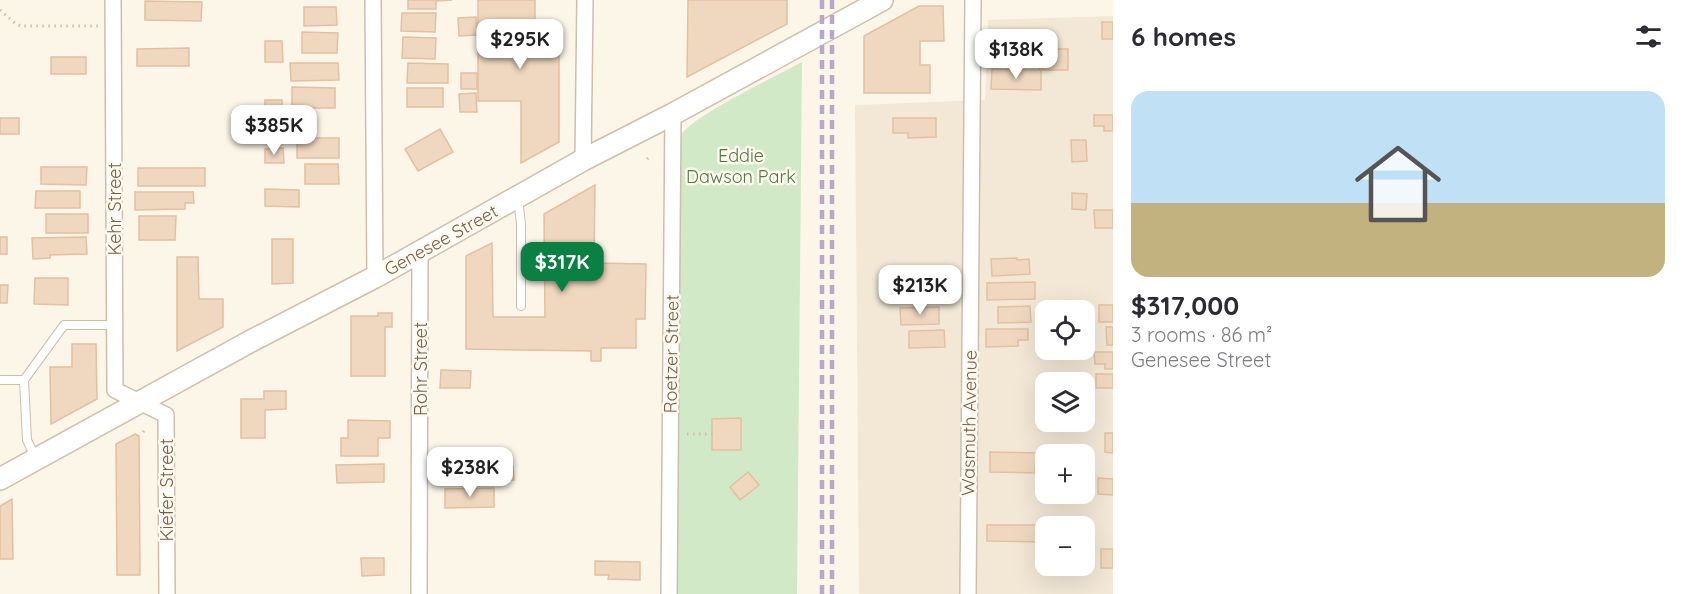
<!DOCTYPE html>
<meta charset="utf-8">
<style>
body{margin:0;font-family:Quicksand,sans-serif;background:#f2f2f3;color:#2b2b33;height:100vh;display:flex;flex-direction:column;font-size:22px;white-space:nowrap}
*{box-sizing:border-box;margin:0}
p{font-size:20px;color:#7c7c81}
.icon{flex:none;width:33px;height:33px;fill:none;stroke:currentColor;stroke-width:2;stroke-linecap:round;stroke-linejoin:round}
.map{position:relative;flex:1;overflow:hidden}
.drawer{display:flex;flex-direction:column;background:#fff;width:570px}
.drawer>*{flex:none}
.buttons{position:absolute;left:1035px;top:300px;display:grid;gap:12px}
.buttons a{display:grid;place-items:center;width:60px;height:60px;border-radius:12px;background:#fff;box-shadow:0 6px 24px #0002;font-size:30px}
.price{position:absolute;translate:-50% -51px;padding:0 14px;border-radius:12px;background:#fff;color:#222;font-size:20px;line-height:39px;filter:drop-shadow(0 2px 3px #0008)}
.price::after{content:'';position:absolute;left:50%;top:36px;width:18px;height:14px;margin-left:-9px;background:inherit;clip-path:polygon(0 0,100% 0,50% 100%)}
.price.selected{background:#0b8043;color:#fff}
ul{padding:0;list-style:none}
li{display:grid;align-content:center;gap:12px;height:318px;padding:0 18px}
li span{display:grid;place-items:center;height:186px;border-radius:18px;color:#555}
li>.icon{margin-inline-start:auto}
span .icon{width:108px;height:108px;fill:#fffc;stroke-width:1}
li b{font-size:26px}
h2{display:flex;justify-content:space-between;align-items:center;height:72px;padding:0 18px;font-size:26px}
main{display:flex;flex:1;min-height:0}
.map>svg:first-child{display:block}
.residential{fill:#f3e8d6;fill-rule:evenodd}
.green{fill:#d1e9c6}
.building{fill:#f0d8c0;stroke:#e2c0a1;stroke-width:1.5}
.lines{fill:none;stroke-linecap:round;stroke-linejoin:round}
.service-casing{stroke:#cdbeae;stroke-width:10}
.minor-casing{stroke:#cdbeae;stroke-width:18}
.secondary-casing{stroke:#d0bfab;stroke-width:24}
.path{stroke:#d5bba3;stroke-width:3;stroke-dasharray:1.5 4.5;stroke-linecap:butt}
.service{stroke:#fff;stroke-width:8}
.minor{stroke:#fff;stroke-width:15}
.secondary{stroke:#fff;stroke-width:21}
.rail{stroke:#baa6c6;stroke-width:4.5;stroke-dasharray:9 6;stroke-linecap:butt}
.labels{text-anchor:middle;dominant-baseline:central;stroke-width:5;stroke-linejoin:round;paint-order:stroke}
.park-label{font-size:18px;fill:#4f7a44;stroke:#fef9ee}
.street-label{font-size:18px;fill:#755f4c;stroke:#fef9ee}
</style>
<main>
<div class="map">
<svg width="1113" height="594" viewBox="0 0 1113 594">
<rect width="100%" height="100%" fill="#fcf6e8"/>
<path class="residential" d="M1113 16V594H859L855 105 985 100 988 20ZM1046 310H1084V350H1046ZM1046 382H1084V422H1046ZM1046 454H1084V494H1046ZM1046 526H1084V566H1046Z"/>
<path class="green" d="M802 62 797 594H677L681 135C692 116 778 75 802 62Z"/>
<g class="building">
<polygon points="408,0 452,0 436,1 436,9 408,9"/>
<polygon points="478,0 535,0 535,37 559,37 559,142 521,163 521,101 478,101"/>
<polygon points="688,0 787,0 787,24 687,77"/>
<polygon points="145,1 202,2 201,21 145,20"/>
<polygon points="919,6 943,6 944,41 920,41 920,65 930,65 930,93 864,93 864,36"/>
<polygon points="304,7 336,7 337,25 304,26"/>
<polygon points="402,13 436,13 435,32 401,31"/>
<polygon points="476,17 477,35 459,36 458,18"/>
<rect x="1102" y="22" width="11" height="17"/>
<polygon points="302,32 338,33 337,53 302,53"/>
<polygon points="403,37 436,38 435,59 402,58"/>
<polygon points="265,41 282,41 283,62 265,62"/>
<polygon points="189,48 189,66 137,66 137,49"/>
<rect x="1039" y="49" width="29" height="21"/>
<rect x="51" y="57" width="35" height="17"/>
<polygon points="290,63 338,63 339,80 291,81"/>
<polygon points="408,63 448,64 448,83 407,83"/>
<polygon points="992,69 1041,70 1041,90 991,89"/>
<rect x="461" y="73" width="16" height="16"/>
<polygon points="292,87 335,88 335,108 292,108"/>
<rect x="407" y="88" width="36" height="19"/>
<polygon points="476,93 477,112 460,112 459,94"/>
<rect x="265" y="100" width="17" height="13"/>
<polygon points="1094,115 1113,115 1113,131 1104,131 1104,126 1094,126"/>
<rect x="0" y="118" width="19" height="16"/>
<polygon points="893,118 936,118 936,137 908,138 908,133 893,133"/>
<polygon points="440,129 453,152 418,171 405,149"/>
<rect x="297" y="138" width="42" height="20"/>
<polygon points="1071,140 1086,140 1087,161 1072,162"/>
<polygon points="283,148 284,163 265,163 265,149"/>
<polygon points="305,164 338,164 339,184 305,184"/>
<polygon points="41,167 87,167 86,185 41,184"/>
<rect x="138" y="168" width="67" height="18"/>
<polygon points="595,185 594,263 646,264 645,319 636,319 636,348 601,348 601,361 591,361 591,351 466,349 466,256 492,243 493,317 545,317 544,214"/>
<polygon points="265,189 299,190 299,207 265,206"/>
<polygon points="36,191 80,191 80,208 35,208"/>
<polygon points="135,192 193,192 194,203 185,203 185,209 135,210"/>
<polygon points="1072,193 1087,194 1086,210 1072,209"/>
<polygon points="1094,210 1113,210 1113,228 1095,228"/>
<rect x="46" y="214" width="42" height="19"/>
<polygon points="139,216 176,216 175,240 139,240"/>
<rect x="0" y="237" width="7" height="17"/>
<polygon points="86,237 87,254 50,255 50,258 33,259 32,238"/>
<polygon points="272,239 293,239 293,283 272,284"/>
<polygon points="177,257 198,257 199,299 223,299 223,327 177,351"/>
<polygon points="1017,258 1017,260 1029,259 1030,274 992,276 991,259"/>
<polygon points="35,278 68,278 68,305 34,304"/>
<polygon points="1035,282 1035,299 987,300 987,283"/>
<polygon points="0,285 8,285 7,303 0,303"/>
<polygon points="1069,305 1085,305 1085,327 1084,310 1069,310"/>
<rect x="1099" y="305" width="14" height="17"/>
<polygon points="1030,306 1031,322 998,323 998,307"/>
<polygon points="939,307 939,324 901,325 900,308"/>
<polygon points="378,313 392,313 392,327 385,327 385,376 351,376 351,316 378,316"/>
<polygon points="1106,327 1113,327 1113,345 1107,345"/>
<polygon points="986,329 1028,329 1028,340 1018,340 1018,346 986,347"/>
<polygon points="944,330 945,347 909,348 909,331"/>
<polygon points="72,344 96,344 97,399 51,424 50,367 72,367"/>
<polygon points="1094,352 1113,352 1113,369 1105,369 1105,364 1095,364"/>
<polygon points="441,370 471,371 470,388 440,388"/>
<rect x="1096" y="374" width="17" height="14"/>
<polygon points="264,391 286,391 286,409 265,410 265,438 241,438 241,399 264,399"/>
<polygon points="741,418 741,450 712,450 712,419"/>
<polygon points="348,420 390,421 390,438 378,438 378,456 341,456 341,438 348,438"/>
<polygon points="1105,433 1113,433 1113,453 1105,452"/>
<polygon points="135,434 139,436 140,575 117,575 116,444"/>
<polygon points="990,452 1036,453 1035,473 990,472"/>
<polygon points="384,464 384,482 337,483 336,465"/>
<polygon points="513,466 514,480 478,481 478,468"/>
<polygon points="748,472 759,485 740,500 730,487"/>
<polygon points="1098,478 1113,479 1113,495 1098,494"/>
<polygon points="494,488 494,507 445,508 445,489"/>
<polygon points="12,499 13,559 0,559 0,506"/>
<polygon points="987,525 1040,525 1040,542 987,541"/>
<rect x="1101" y="549" width="12" height="19"/>
<polygon points="361,558 384,558 384,575 362,576"/>
<polygon points="595,561 640,562 640,580 608,579 609,575 595,575"/>
</g>
<g class="lines">
<g class="service-casing">
<g id="service">
<polyline points="518,198 521,224 521,306"/>
<polyline points="0,380 24,380 27,440 35,457"/>
<polyline points="24,380 64,325 114,325"/>
</g>
</g>
<g class="minor-casing">
<g id="minor">
<polyline points="113,0 115,390 166,415 167,594"/>
<polyline points="373,0 375,277"/>
<polyline points="583,160 585,0"/>
<polyline points="419,594 420,251"/>
<polyline points="669,594 673,114"/>
<polyline points="968,594 973,0"/>
</g>
</g>
<g class="secondary-casing">
<polyline id="secondary" points="0,479 251,341 375,277 583,160 673,114 882,0"/>
</g>
<g class="path">
<polyline points="0,10 16,24 21,26 99,26"/>
<polyline points="647,159 651,155"/>
<polyline points="143,432 146,428"/>
<polyline points="687,434 713,434"/>
</g>
<use href="#service" class="service"/>
<use href="#minor" class="minor"/>
<use href="#secondary" class="secondary"/>
<g class="rail">
<polyline points="822,594 822,0"/>
<polyline points="832,594 832,0"/>
</g>
</g>
<g class="labels">
<g class="park-label">
<text x="741" y="155">Eddie<tspan x="741" dy="21">Dawson Park</tspan></text>
</g>
<g class="street-label">
<text transform="translate(114 209) rotate(-90)">Kehr Street</text>
<text transform="translate(441 240) rotate(-29)">Genesee Street</text>
<text transform="translate(671 354) rotate(-89)">Roetzer Street</text>
<text transform="translate(420 369) rotate(-90)">Rohr Street</text>
<text transform="translate(969 423) rotate(-89)">Wasmuth Avenue</text>
<text transform="translate(166 490) rotate(-90)">Kiefer Street</text>
</g>
</g>
</svg>
<div class="buttons">
<a><svg class="icon" aria-label="locate" viewBox="0 0 24 24"><circle cx="12" cy="12" r="6"/><path d="M12 2v4M12 18v4M2 12h4M18 12h4"/></svg></a>
<a><svg class="icon" aria-label="layers" viewBox="0 0 24 24"><path d="M12 4l9 5-9 5-9-5zM3 14l9 5 9-5"/></svg></a>
<a>+</a>
<a>−</a>
</div>
<b class="price" style="left:520px;top:70px">$295K</b>
<b class="price" style="left:1016px;top:80px">$138K</b>
<b class="price" style="left:274px;top:156px">$385K</b>
<b class="price selected" style="left:562px;top:293px">$317K</b>
<b class="price" style="left:920px;top:316px">$213K</b>
<b class="price" style="left:470px;top:498px">$238K</b>
</div>
<section class="drawer">
<h2>6 homes<svg class="icon" aria-label="filters" viewBox="0 0 24 24"><path d="M4 7h16M4 17h16"/><circle cx="9" cy="7" r="2"/><circle cx="15" cy="17" r="2"/></svg></h2>
<ul>
<li><span style="background:linear-gradient(#bfe0f5 60%,#c2b280 0)"><svg class="icon" aria-label="home" viewBox="0 0 24 24"><path d="M3 11l9-7 9 7M6 9v11h12V9"/></svg></span><div><b>$317,000</b><p>3 rooms · 86 m²</p><p>Genesee Street</p></div></li>
</ul>
</section>
</main>
